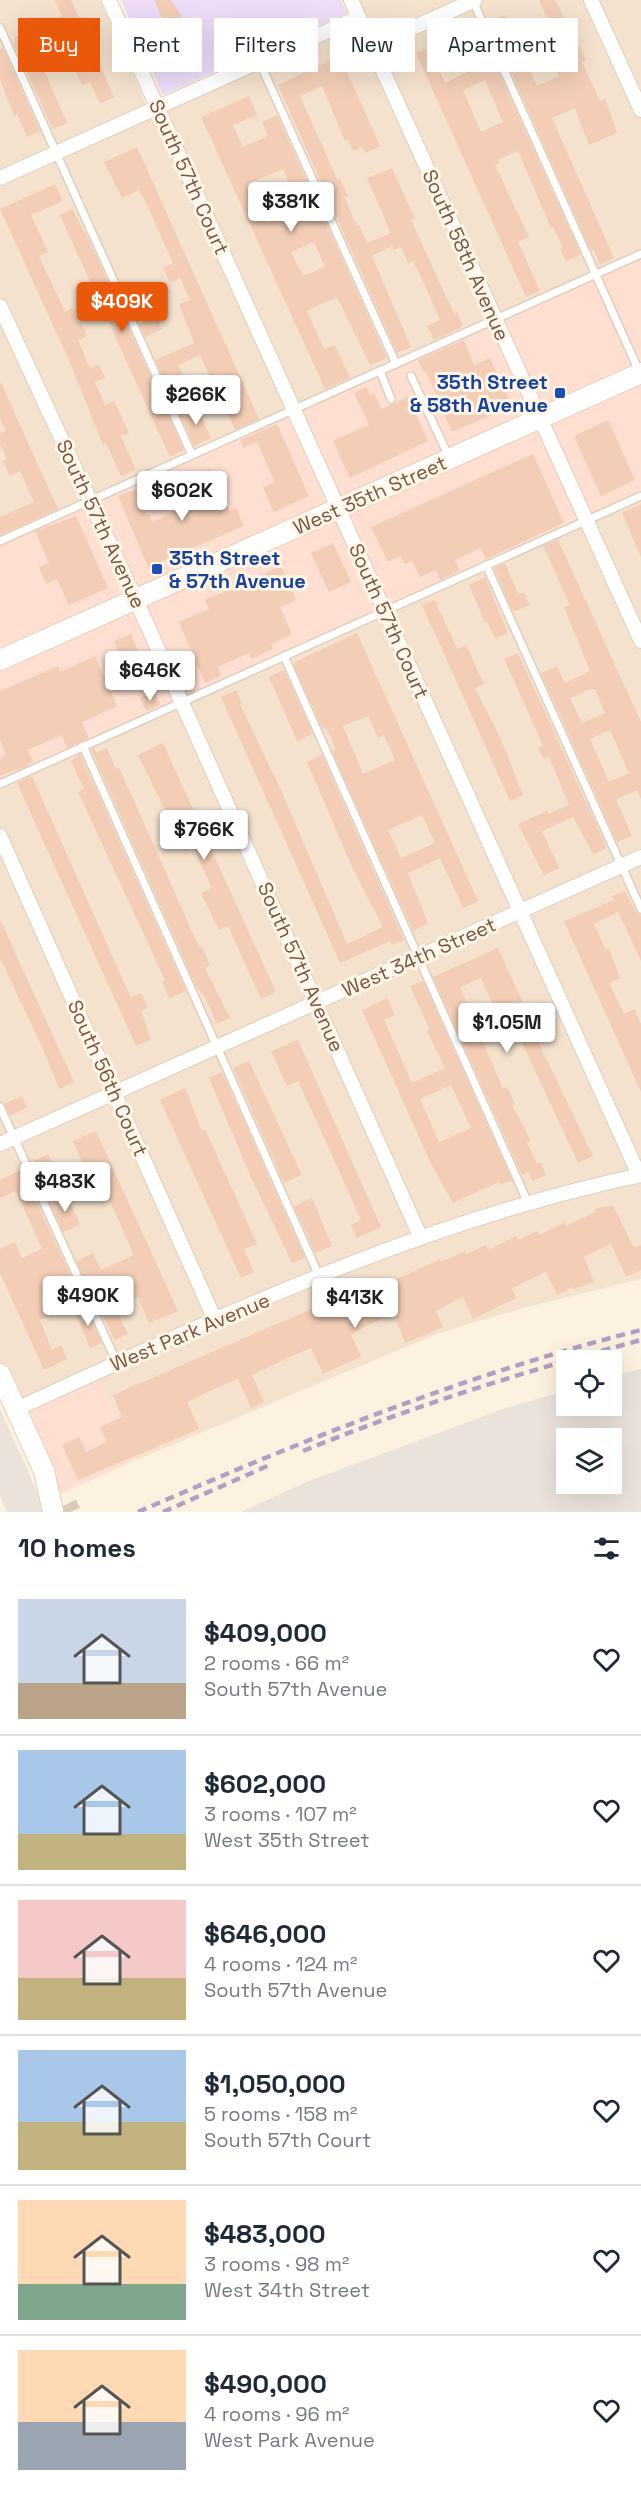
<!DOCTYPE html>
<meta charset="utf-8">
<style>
body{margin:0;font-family:"Space Grotesk",sans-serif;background:#f2f2f3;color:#1f2937;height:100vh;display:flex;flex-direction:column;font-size:22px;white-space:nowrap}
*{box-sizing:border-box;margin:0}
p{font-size:20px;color:#747a83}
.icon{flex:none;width:33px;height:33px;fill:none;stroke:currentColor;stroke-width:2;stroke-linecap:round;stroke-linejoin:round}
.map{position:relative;height:1512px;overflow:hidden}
.sheet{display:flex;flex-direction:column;background:#fff;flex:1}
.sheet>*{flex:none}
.guide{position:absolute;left:18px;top:18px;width:606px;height:54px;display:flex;gap:12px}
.tools{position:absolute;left:556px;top:1350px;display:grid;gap:12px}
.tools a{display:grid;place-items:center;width:66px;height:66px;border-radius:0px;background:#fff;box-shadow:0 6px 24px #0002;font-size:30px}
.price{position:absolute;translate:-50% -51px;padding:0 14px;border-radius:6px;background:#fff;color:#222;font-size:20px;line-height:39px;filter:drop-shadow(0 2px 3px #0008)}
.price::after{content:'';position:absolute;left:50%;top:36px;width:18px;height:14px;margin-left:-9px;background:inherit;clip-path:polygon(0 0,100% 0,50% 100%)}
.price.current{background:#ea580c;color:#fff}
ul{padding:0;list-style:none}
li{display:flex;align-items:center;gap:18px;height:150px;padding:0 18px}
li+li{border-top:2px solid #e0e1e3}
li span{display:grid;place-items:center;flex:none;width:168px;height:120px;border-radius:0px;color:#555}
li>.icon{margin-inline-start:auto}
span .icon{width:72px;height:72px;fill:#fffc;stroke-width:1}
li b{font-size:26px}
h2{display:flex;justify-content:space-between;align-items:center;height:72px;padding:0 18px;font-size:26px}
.tag{padding:0 21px;border-radius:0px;background:#fff;box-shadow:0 6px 24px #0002;font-size:21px;line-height:54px}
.tag.current{background:#ea580c;color:#fff}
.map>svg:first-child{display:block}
.residential{fill:#f5e2ce}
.commercial{fill:#fedfd2}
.industrial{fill:#ebe3db;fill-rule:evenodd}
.education{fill:#eedcf9}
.building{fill:#f3cdb6;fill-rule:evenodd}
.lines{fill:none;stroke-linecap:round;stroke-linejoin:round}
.secondary-tunnel{stroke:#dbcab9;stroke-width:20;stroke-dasharray:20 10;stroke-linecap:butt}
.lane-casing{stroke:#e1cdbb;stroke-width:10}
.street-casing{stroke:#e1cdbb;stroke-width:16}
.secondary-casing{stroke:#e7ceb9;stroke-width:22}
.lane{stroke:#fff;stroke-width:7}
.street{stroke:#fff;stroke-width:14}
.secondary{stroke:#fff;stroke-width:20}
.rail{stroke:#b39fc6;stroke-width:4.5;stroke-dasharray:9 6;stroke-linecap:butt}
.transit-dot{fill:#1a4fb4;stroke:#fff5e6;stroke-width:2}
.labels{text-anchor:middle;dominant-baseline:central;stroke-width:6;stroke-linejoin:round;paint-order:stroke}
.street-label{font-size:20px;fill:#745646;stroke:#fff5e6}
.transit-label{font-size:20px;font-weight:bold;fill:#164399;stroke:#fff5e6;text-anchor:end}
</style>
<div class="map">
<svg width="641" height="1512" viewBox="0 0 641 1512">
<rect width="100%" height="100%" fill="#fdf1df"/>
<g class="residential">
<polygon points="0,0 100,0 151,115 357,22 492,324 0,545"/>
<polygon points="356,0 641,0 641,256 500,320"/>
<polygon points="641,500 641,1171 530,1199 18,1402 0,1362 0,789"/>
<polygon points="641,1180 641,1279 523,1308 439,1333 136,1460 98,1376 422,1240 530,1207"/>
</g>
<g class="commercial">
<polygon points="641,256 641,500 0,789 0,545"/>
<polygon points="98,1376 136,1460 58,1495 21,1412"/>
</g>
<g class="industrial">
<path d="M641 1369V1512H241L309 1481 503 1409 567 1390V1406H612V1377ZM567 1438H612V1484H567Z"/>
<polygon points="0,1409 46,1512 7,1512 0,1495"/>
</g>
<polygon class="education" points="121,0 341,0 347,13 163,95"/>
<g class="building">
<polygon points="55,0 71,0 114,97 100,104 90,82 82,85 67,54 70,53 55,19 62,16"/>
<polygon points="154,0 171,0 183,19 187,17 199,45 178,55"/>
<polygon points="539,0 555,0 586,60 582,62 600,101 605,99 617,133 589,145 575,108 552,118 614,258 600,265 594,250 591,251 489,22 505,15 520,48 527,46 533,60 527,63 537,86 559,76 551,58 562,53"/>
<path d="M478 26 581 255 566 261 560 249 563 248 553 227 551 228 518 151 498 160 499 163 495 165 529 237 518 242 540 291 526 297 416 53 439 43 446 58 436 63 445 83 479 66 464 32ZM485 80 503 122 481 132 463 90Z"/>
<polygon points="27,31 67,123 53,129 13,43 16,42 14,38"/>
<polygon points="3,48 40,131 27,137 17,114 14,116 0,79 0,49"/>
<polygon points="340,56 380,146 365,153 362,147 353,151 348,139 345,141 322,86 300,96 337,179 340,178 348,196 344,197 357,226 359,225 367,243 391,233 367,178 392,168 415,219 411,220 454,314 457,312 462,324 461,328 434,340 427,326 440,320 422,279 413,261 408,263 401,247 394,250 392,246 372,256 411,347 397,353 278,85"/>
<path d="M249 96 257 115 233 125 243 147 268 136 262 122 277 115 387 358 370 365 337 297 307 311 324 349 335 345 350 378 325 389 201 117ZM283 169 300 209 267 223 249 183ZM314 242 325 267 303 276 291 252Z"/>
<polygon points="137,147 259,419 235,430 200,355 178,365 187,384 170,392 155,360 194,343 179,304 190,300 180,278 170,283 163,268 173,263 148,207 139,190 122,198 104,162"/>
<polygon points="55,184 63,201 31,215 48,252 39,256 65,312 72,308 79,323 81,322 87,336 78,340 90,368 99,365 105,378 95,382 105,405 114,401 129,433 121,436 136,470 121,476 106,443 103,445 71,365 0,209"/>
<polygon points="72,209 89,240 184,450 170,457 60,215"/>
<polygon points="156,316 162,329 145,337 139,324"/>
<polygon points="464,340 474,365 490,358 512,406 452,432 426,371 423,372 418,360"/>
<polygon points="0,381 58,509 0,535 0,517 34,502 20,471 10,476 3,461 7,459 0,445 0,433 6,431 0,418"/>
<polygon points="367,387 370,395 374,393 381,409 408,397 428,441 350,478 333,441 369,425 354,393"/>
<polygon points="198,407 211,438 194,446 180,415"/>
<polygon points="608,420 635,480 601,496 574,436"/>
<polygon points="277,424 309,496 274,512 263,487 275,482 257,442 243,448 240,440"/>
<polygon points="533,454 564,523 486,559 481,548 455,560 460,571 440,580 436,570 420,577 412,561 404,564 401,556 388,562 371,527"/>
<polygon points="210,469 229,511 236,508 244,526 148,567 118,496 136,489 146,515 149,514 152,522 199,501 189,479"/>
<polygon points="641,504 641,557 622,513"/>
<polygon points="76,516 108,588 69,605 57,579 46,584 39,567 49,563 35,531"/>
<path d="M558 540 641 722V799L637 790 616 799 632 836 617 842 541 673 557 666 565 683 590 671 564 607 570 605 543 546ZM591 689H595L605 713 582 723 570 698ZM610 730 629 773 609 782 590 739Z"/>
<polygon points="333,543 351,582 329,592 311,553"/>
<polygon points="505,563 518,594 524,592 530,605 513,612 494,568"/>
<polygon points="281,566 296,600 280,607 292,634 271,644 273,649 251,659 249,653 218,667 221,676 205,683 179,622 209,609 205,600"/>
<polygon points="485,577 508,633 495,639 487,621 485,623 469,585"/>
<polygon points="435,600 457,649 466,645 484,684 475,688 500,737 523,795 510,801 422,605"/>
<path d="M357 633 478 901 463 908 440 858 408 873 428 923 413 931 332 751 336 749 326 728 323 729 294 666 295 662ZM368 716 378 738 384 735 395 760 363 774 343 726ZM422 815 435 843 401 858 388 830Z"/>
<polygon points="131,634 145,670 128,677 114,641"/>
<polygon points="518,653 607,848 593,854 573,817 542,831 559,868 544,875 518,824 547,811 549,814 569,805 549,757 543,759 538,748 543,745 504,659"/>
<polygon points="95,656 117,706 82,722 89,738 67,748 62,735 28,750 33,761 27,766 0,776 0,758 6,755 0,741 0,691 58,666 60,672"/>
<polygon points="284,670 313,734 297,741 269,677"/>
<polygon points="236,690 242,703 240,704 280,788 347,944 383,927 353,869 307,762 322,755 404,940 392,945 390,941 340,963 221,697"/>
<polygon points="154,692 160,705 146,711 140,698"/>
<polygon points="163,743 276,992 261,999 228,926 219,930 201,893 212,888 193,847 185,851 138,755"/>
<polygon points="94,748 96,753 107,748 116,769 119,767 199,947 202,946 210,965 205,968 230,1018 217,1024 205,998 196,986 91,749"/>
<polygon points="80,754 186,991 169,998 162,982 165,980 78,792 84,789 71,761"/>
<polygon points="32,776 131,998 141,993 148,1008 141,1011 151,1040 136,1046 17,783"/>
<polygon points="625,891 636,912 641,915 641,961 618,912 594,924 606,950 609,949 620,978 609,983 624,1014 634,1009 641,1024 641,1092 564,921 614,900 612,896"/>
<polygon points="0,919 74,1082 59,1089 44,1051 0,958"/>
<polygon points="498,948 533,1024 530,1025 593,1156 578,1163 526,1051 516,1032 507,1036 481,978 460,987 503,1089 507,1087 515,1104 512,1105 531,1141 527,1142 537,1164 541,1162 546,1175 532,1181 529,1172 522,1175 433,977"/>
<path d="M423 981 512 1180 500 1185 499 1182 453 1203 431 1164 362 1010 387 998 395 1015 384 1020 412 1083 445 1068 427 1031 430 1030 410 986ZM451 1085 471 1128 439 1142 420 1099Z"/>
<polygon points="298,1040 381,1227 357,1238 351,1225 361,1220 316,1120 298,1081 287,1086 271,1051"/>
<polygon points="249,1061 302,1175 284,1183 233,1068"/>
<polygon points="222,1072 305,1258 292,1263 250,1175 209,1078"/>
<polygon points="185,1088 202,1131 205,1129 257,1244 244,1249 254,1272 241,1278 160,1100"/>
<polygon points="22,1096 27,1108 10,1116 4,1104"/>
<polygon points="96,1131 178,1311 149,1323 138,1297 115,1307 128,1334 115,1340 95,1301 97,1300 88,1276 84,1278 76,1261 93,1253 101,1270 134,1255 106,1192 93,1198 86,1182 90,1181 73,1141"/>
<polygon points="48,1154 54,1166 40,1173 34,1161"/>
<polygon points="22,1170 74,1283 41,1298 49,1316 40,1320 52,1350 61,1345 67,1359 44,1370 0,1273 0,1249 15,1242 22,1258 42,1249 16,1191 0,1198 0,1180"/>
<polygon points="67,1194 80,1225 63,1232 49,1202"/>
<polygon points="312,1198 332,1246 315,1253 294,1206"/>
<polygon points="613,1205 634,1248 641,1245 641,1270 626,1277 611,1244 584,1257 594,1282 574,1289 573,1287 557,1295 546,1272 512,1288 516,1298 473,1319 463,1297 436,1311 443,1327 405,1343 394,1315 385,1317 351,1334 361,1357 323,1374 311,1348 292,1356 252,1375 264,1402 251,1408 238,1379 219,1387 187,1402 199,1429 78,1480 62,1445 79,1437 86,1452 107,1442 100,1427 122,1417 113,1395 339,1297 341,1299 385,1280 386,1283 411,1273 440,1259 441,1262 465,1251 466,1254 486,1245 488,1250 516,1236 518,1240 537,1231 539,1235 564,1223 566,1226 595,1212 594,1209"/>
<polygon points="84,1305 102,1343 90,1348 74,1310"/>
</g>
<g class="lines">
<polyline class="secondary-tunnel" points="67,1504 71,1512"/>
<g class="lane-casing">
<g id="lane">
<polyline points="473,1 639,371"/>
<polyline points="0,28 192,455"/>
<polyline points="259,61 396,364"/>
<polyline points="380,371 391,399"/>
<polyline points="411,376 449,457"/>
<polyline points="0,541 641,254"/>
<polyline points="486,565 641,909"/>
<polyline points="284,656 528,1203"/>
<polyline points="83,746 319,1276"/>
<polyline points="0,784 641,496"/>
<polyline points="0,1107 117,1363"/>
</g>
</g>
<g class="street-casing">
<g id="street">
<polyline points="109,0 639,1175"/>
<polyline points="351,0 641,641"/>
<polyline points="591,0 641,110"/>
<polyline points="372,46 475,0"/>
<polyline points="0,178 359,17"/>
<polyline points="0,306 136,600 420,1236"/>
<polyline points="0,836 215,1320"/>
<polyline points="0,1144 641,857"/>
<path d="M16 1409C218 1317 422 1221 641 1175"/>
</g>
</g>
<g class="secondary-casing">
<g id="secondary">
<polyline points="0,660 641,373"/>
<polyline points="0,1374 44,1471 53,1511"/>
</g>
</g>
<use href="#lane" class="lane"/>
<use href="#street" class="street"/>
<use href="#secondary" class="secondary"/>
<g class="rail">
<path d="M303 1451C413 1406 526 1371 641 1340"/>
<path d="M138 1512C303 1440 467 1374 641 1330"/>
<polyline points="163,1512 272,1464"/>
</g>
</g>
<g class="transit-dot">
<rect x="554" y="387" width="12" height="12" rx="3"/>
<rect x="151" y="563" width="12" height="12" rx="3"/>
</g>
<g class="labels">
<g class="street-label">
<text transform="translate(189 177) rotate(66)">South 57th Court</text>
<text transform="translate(466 255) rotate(66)">South 58th Avenue</text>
<text transform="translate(370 495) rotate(-24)">West 35th Street</text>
<text transform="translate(101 524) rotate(65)">South 57th Avenue</text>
<text transform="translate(389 621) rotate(66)">South 57th Court</text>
<text transform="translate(419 957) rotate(-24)">West 34th Street</text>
<text transform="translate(301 967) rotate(66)">South 57th Avenue</text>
<text transform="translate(108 1078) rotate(66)">South 56th Court</text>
<text transform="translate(190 1332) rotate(-23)">West Park Avenue</text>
</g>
<g class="transit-label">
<text x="548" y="382">35th Street<tspan x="548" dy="23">&amp; 58th Avenue</tspan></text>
<text x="169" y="558" text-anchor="start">35th Street<tspan x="169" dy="23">&amp; 57th Avenue</tspan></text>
</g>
</g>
</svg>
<div class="tools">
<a><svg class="icon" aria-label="locate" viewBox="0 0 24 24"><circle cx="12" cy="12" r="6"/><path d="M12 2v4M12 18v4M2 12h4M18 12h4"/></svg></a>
<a><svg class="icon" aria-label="layers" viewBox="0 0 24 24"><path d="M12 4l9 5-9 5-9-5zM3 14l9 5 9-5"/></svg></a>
</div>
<b class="price" style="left:291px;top:233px">$381K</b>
<b class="price current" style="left:122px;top:333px">$409K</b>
<b class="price" style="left:196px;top:426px">$266K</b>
<b class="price" style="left:182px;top:522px">$602K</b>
<b class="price" style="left:150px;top:702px">$646K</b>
<b class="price" style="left:204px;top:861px">$766K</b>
<b class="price" style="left:507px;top:1054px">$1.05M</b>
<b class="price" style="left:65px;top:1213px">$483K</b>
<b class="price" style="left:88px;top:1327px">$490K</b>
<b class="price" style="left:355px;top:1329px">$413K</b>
<div class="guide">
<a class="tag current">Buy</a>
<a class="tag">Rent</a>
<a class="tag">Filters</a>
<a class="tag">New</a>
<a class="tag">Apartment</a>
</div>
</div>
<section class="sheet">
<h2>10 homes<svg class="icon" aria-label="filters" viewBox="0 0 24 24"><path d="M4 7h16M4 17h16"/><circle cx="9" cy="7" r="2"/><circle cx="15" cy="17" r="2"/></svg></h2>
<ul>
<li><span style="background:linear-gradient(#c9d6e8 70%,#b9a48a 0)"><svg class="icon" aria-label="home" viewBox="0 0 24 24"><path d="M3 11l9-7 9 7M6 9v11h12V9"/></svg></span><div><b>$409,000</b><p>2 rooms · 66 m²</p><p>South 57th Avenue</p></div><svg class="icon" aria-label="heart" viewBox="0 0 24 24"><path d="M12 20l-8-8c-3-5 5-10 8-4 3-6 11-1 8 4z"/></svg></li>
<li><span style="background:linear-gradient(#a9c7e8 70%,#c2b280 0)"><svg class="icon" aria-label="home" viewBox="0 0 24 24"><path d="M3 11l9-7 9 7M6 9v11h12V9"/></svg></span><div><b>$602,000</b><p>3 rooms · 107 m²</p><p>West 35th Street</p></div><svg class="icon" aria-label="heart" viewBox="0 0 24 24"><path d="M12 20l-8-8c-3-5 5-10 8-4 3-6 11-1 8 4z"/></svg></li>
<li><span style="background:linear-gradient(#f6c9c9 65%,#c2b280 0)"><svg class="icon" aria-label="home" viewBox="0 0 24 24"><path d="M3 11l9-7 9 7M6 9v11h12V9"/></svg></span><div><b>$646,000</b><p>4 rooms · 124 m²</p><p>South 57th Avenue</p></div><svg class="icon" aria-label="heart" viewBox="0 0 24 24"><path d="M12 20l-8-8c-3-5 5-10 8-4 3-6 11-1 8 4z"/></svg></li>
<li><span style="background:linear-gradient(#a9c7e8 60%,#c2b280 0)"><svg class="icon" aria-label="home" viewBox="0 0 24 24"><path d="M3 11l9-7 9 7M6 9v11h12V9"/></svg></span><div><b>$1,050,000</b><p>5 rooms · 158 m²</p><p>South 57th Court</p></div><svg class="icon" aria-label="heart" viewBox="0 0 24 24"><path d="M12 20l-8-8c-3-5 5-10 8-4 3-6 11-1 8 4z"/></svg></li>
<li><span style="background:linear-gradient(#ffd9b3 70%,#7fa58c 0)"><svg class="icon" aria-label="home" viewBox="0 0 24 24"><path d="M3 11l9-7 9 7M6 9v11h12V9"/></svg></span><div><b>$483,000</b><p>3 rooms · 98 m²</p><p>West 34th Street</p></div><svg class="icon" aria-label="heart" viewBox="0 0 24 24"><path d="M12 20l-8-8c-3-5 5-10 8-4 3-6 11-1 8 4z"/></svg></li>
<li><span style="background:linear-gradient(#ffd9b3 60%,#9aa5b1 0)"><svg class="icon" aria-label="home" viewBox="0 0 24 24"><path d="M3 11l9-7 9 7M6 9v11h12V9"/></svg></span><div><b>$490,000</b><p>4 rooms · 96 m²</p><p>West Park Avenue</p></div><svg class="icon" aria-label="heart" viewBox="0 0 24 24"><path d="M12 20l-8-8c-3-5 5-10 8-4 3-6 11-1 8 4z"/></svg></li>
</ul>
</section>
